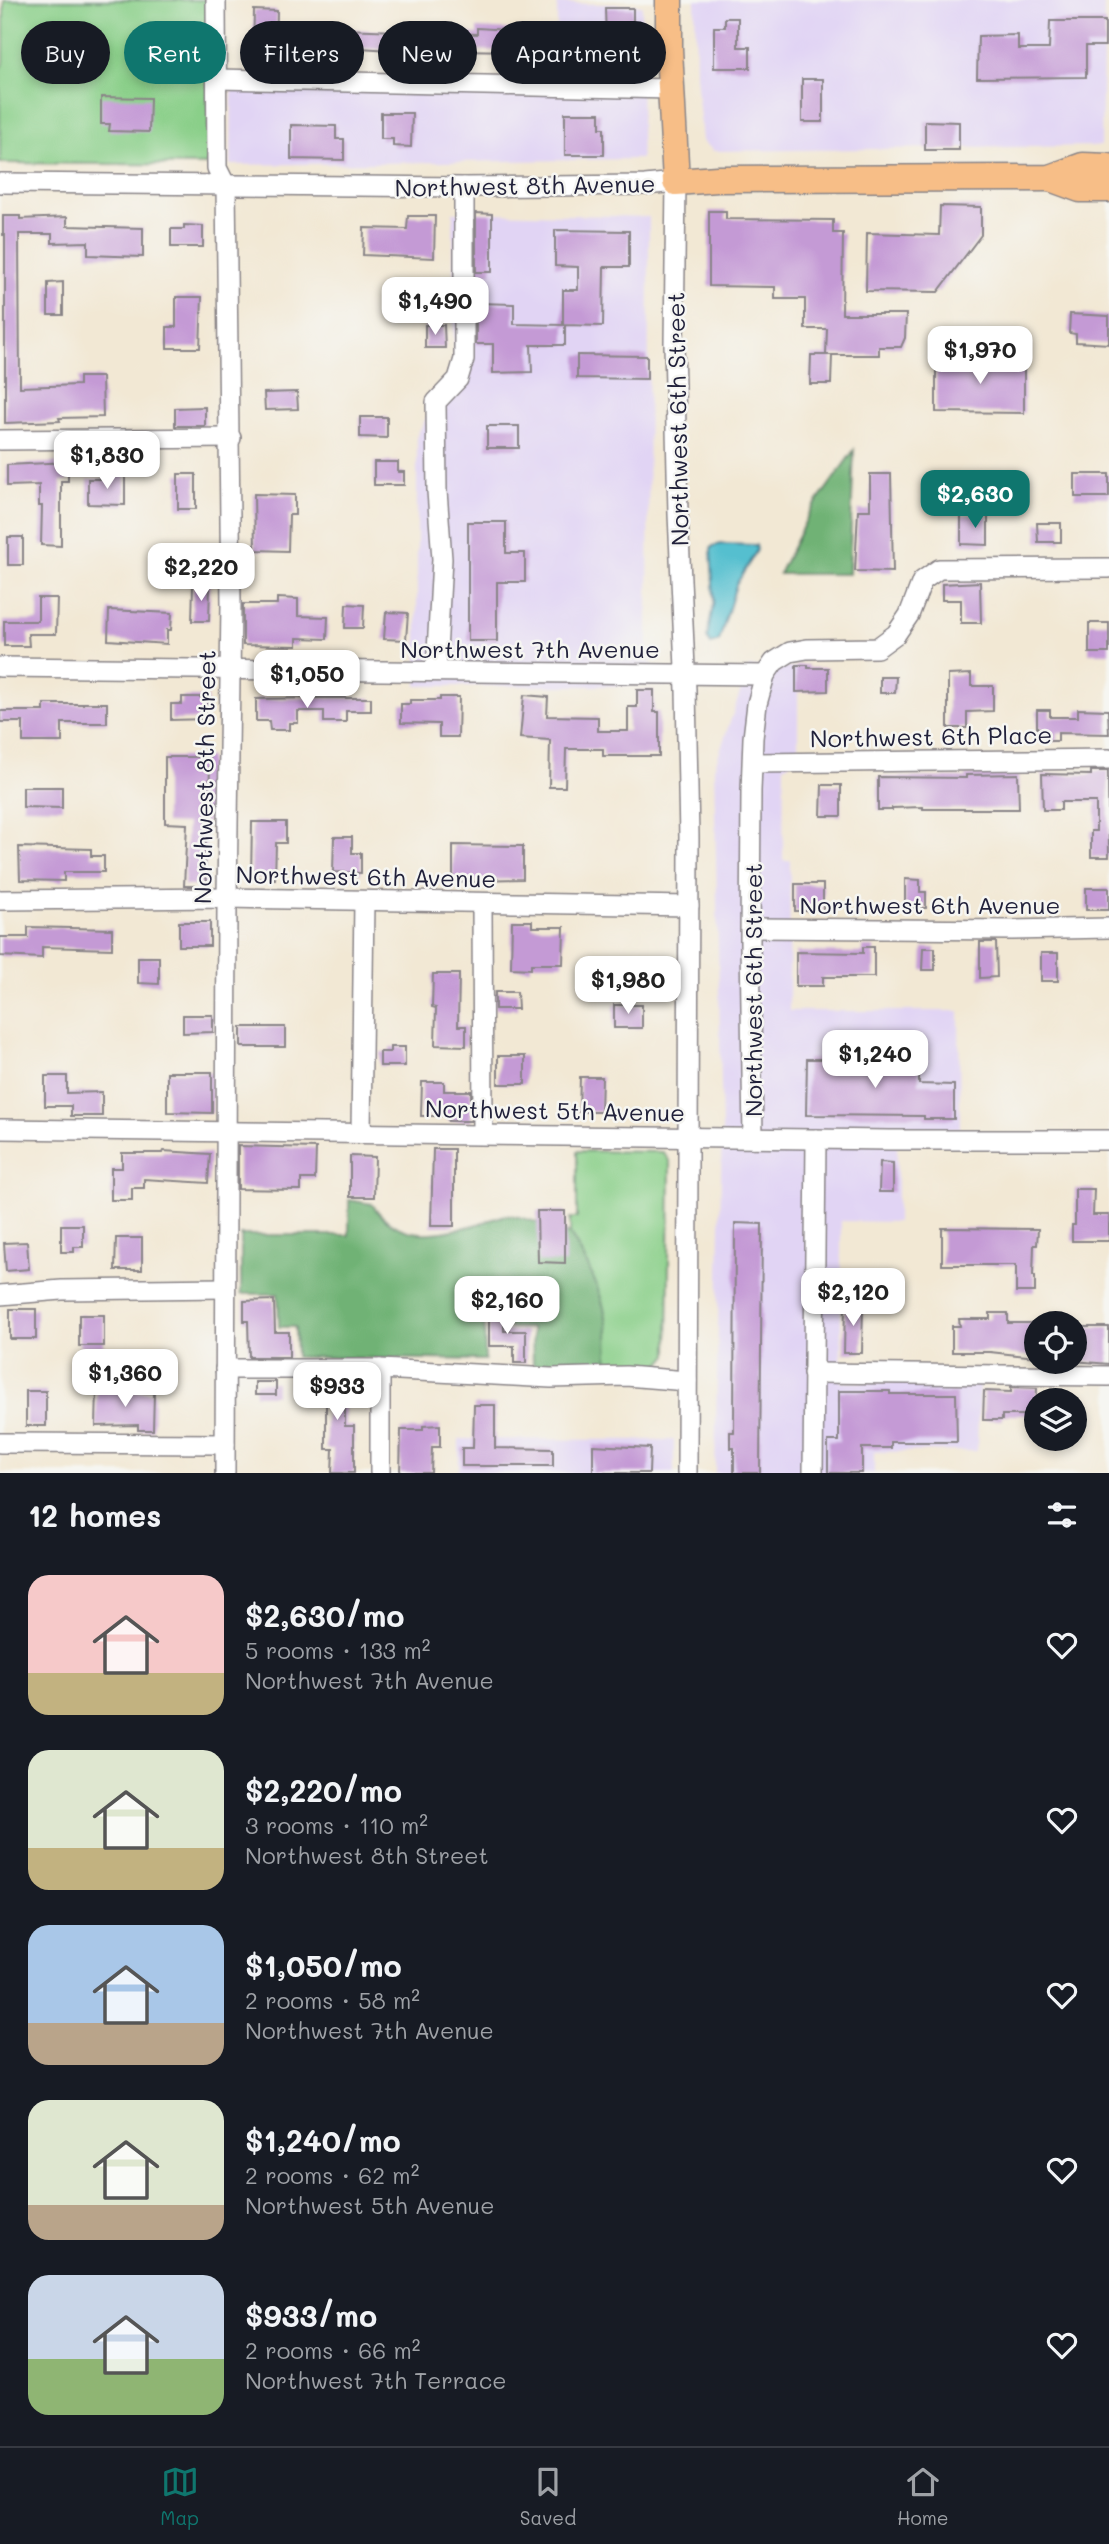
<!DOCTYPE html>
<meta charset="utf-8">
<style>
body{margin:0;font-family:Mali,sans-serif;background:#20242c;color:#f1f3f6;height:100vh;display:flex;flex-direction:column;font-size:26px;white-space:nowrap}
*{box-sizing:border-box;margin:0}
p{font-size:23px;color:#9ea1a6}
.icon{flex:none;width:38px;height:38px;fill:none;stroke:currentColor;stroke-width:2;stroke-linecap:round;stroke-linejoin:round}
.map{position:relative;height:1473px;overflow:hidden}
.side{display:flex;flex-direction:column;background:#171b24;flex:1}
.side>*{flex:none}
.guide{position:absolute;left:21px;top:21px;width:700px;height:63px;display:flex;gap:14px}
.fabs{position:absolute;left:1024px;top:1311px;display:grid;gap:14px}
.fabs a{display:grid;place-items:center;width:63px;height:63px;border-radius:50%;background:#171b24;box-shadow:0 4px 10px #0003;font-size:35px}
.price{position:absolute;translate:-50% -60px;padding:0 16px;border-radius:14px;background:#fff;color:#222;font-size:23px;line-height:46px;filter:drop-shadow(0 2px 4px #0008)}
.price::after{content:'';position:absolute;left:50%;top:42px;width:21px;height:16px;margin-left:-10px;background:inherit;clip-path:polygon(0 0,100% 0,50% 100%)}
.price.on{background:#0f766e;color:#fff}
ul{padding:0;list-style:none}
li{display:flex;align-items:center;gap:21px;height:175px;padding:0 28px}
li span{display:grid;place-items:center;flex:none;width:196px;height:140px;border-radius:21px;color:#555}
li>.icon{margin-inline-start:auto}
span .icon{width:84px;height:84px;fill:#fffc;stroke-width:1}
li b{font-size:30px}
h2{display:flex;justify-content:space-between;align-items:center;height:84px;padding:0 28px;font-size:30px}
.tag{padding:0 24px;border-radius:32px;background:#171b24;box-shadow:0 4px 10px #0003;font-size:24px;line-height:63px}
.tag.on{background:#0f766e;color:#fff}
.tab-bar{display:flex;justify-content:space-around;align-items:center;height:98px;border-top:2px solid #363941;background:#171b24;font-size:19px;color:#9ea1a6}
.tab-bar a{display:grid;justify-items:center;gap:4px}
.tab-bar .on{color:#0f766e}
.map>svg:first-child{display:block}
.built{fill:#e1d4f4}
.green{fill:#8acf89;stroke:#567862;stroke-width:2}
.forest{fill:#6fb275;stroke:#486a58;stroke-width:2}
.water{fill:#54bfcf;stroke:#3b7085;stroke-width:2}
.building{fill:#c49ad5}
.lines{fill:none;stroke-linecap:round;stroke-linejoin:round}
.minor-casing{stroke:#8a8588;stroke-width:22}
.major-casing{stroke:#8a8588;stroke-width:29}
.minor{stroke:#fff;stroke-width:19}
.major{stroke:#f7be87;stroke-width:26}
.labels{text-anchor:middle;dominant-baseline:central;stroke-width:5;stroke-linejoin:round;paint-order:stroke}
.street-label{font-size:24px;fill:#22223b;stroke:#f6f6f2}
</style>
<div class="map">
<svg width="1109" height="1473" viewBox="0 0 1109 1473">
<rect width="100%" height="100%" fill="#f6f6f2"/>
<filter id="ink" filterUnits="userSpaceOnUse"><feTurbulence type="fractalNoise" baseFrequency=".0143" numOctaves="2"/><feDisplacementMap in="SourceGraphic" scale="14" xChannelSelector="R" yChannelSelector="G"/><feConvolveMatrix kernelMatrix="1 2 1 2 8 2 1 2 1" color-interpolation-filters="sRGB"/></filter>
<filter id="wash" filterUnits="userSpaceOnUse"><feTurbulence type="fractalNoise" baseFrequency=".00686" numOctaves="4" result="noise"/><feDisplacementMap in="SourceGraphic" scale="28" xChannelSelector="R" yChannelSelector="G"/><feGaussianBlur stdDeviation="1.57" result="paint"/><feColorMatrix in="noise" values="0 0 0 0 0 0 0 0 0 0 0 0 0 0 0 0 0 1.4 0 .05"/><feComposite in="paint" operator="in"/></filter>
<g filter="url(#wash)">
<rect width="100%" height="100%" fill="#f2e8d4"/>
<g class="built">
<polygon points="695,0 1104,0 1101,146 714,151 702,141 696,75"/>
<polygon points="557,3 642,5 641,159 231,165 232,88 557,91"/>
<polygon points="453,212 649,217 648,660 674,686 417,686 417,435 454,368"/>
<polygon points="749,667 798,668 798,757 784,766 783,860 790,860 789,1011 959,1011 960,1129 897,1129 897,1222 841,1221 841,1382 979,1383 977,1451 874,1452 874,1473 715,1473 722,1128 714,768"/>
<polygon points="459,1439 674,1440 674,1473 459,1473"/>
</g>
<g class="green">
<polygon points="4,0 208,0 209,159 207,165 0,163 0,69 4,61"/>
<polygon points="577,1151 663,1152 670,1162 668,1355 658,1367 607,1366 608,1331 596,1285 584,1258 570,1234 570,1218 577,1218"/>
</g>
<g class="forest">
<polygon points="854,450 849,574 779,574 810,512"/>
<path d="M349 1200 372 1204C399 1244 440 1235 481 1223 489 1221 499 1216 507 1215 521 1215 555 1229 570 1234 588 1263 606 1298 608 1333 609 1344 608 1355 607 1366L533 1365 532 1328H509V1304L484 1303 485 1360 296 1357 295 1327H279L278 1294H241V1235H349Z"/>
</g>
<polygon class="water" points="722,544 756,545 757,550 736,585 719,641 711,644 707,638 714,600 711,549 713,546"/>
<g id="blocks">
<g class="building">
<polygon points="605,8 633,8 633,29 637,29 636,50 613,50 613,42 609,42 609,38 606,38"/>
<polygon points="254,10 277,11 276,54 253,54"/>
<polygon points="725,18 738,18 738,47 750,47 750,68 714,68 714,27 725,27"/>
<polygon points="1050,21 1105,21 1105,46 1086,46 1086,77 977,78 978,36 1018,35 1018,49 1049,49"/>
<polygon points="477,28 545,32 544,53 521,53 521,51 455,50 455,54 344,47 344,29 477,34"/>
<rect x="802" y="79" width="21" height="43"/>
<polygon points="101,97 150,98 149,132 109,131 110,124 101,124"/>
<polygon points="381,113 412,113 411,147 393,146 393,139 381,139"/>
<polygon points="565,113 600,113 600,128 604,128 604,155 565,155"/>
<polygon points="925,121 959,122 959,150 925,150"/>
<polygon points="291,125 336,126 336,139 344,139 344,160 291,159"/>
<polygon points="940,206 981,207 981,235 938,292 866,291 867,233 939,235"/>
<polygon points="709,211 726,211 726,219 833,220 833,233 843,233 842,314 906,314 905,338 901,347 879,347 879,355 826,355 827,329 805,329 805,299 775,299 775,287 709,286"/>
<polygon points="476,213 492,214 492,272 476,272"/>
<polygon points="3,216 20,216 20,219 67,217 67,226 143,228 143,257 88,255 88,242 52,243 52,234 19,234 20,387 79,385 79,377 102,377 103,417 59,418 60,421 5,423 5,235 3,235"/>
<polygon points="408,216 435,216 434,258 363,255 364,228 407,229"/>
<polygon points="184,225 203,226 203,247 171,247 171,229 184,229"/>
<polygon points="555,230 629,231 629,267 604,267 603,326 565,325 565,345 531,345 532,372 493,373 493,344 476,344 476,303 514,304 514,324 563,325 563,290 578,290 578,267 555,266"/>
<polygon points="63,282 63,315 48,315 48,283"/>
<polygon points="176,297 202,297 200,348 167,348 167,327 176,327"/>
<polygon points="1070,314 1109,316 1109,344 1076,342 1076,334 1069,333"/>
<polygon points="425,325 444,325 445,348 425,348"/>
<polygon points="577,355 647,356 647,379 577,378"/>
<polygon points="811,355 832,355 831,384 810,384"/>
<polygon points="936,360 1024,361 1024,413 936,412"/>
<polygon points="297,392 298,409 265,410 264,393"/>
<polygon points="205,407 205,426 175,426 175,408"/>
<polygon points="360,417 387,417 387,438 360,437"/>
<rect x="487" y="426" width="32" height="22"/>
<polygon points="68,462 68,481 61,481 61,546 41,545 42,506 39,506 39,485 7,486 7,465"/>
<polygon points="374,462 398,462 398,472 404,472 404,485 374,485"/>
<rect x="178" y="474" width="18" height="35"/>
<polygon points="870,474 891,474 893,572 855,571 858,510 870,510"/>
<rect x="1075" y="474" width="34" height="23"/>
<polygon points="106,475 125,475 125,505 88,504 88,479 106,479"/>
<polygon points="254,494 295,495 295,515 289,515 288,551 255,550"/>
<polygon points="961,515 988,515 988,545 961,544"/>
<polygon points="468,522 506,522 506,553 525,553 525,582 497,582 497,641 468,641"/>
<polygon points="1037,523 1061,523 1061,542 1038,542"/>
<rect x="8" y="537" width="15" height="28"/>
<polygon points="980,582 981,623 961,623 961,600 942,600 942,584"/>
<polygon points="193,585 210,585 209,621 192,621"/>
<polygon points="38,598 57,598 56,634 28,634 29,646 4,646 4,621 38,621"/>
<polygon points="277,598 298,599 298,616 328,617 327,639 297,638 297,646 243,645 243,604 277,604"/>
<polygon points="346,604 364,605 363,628 345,628"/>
<polygon points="109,610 172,613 171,630 167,630 167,644 108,640"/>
<polygon points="386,612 408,613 406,640 384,639"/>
<rect x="1089" y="623" width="20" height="30"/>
<polygon points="796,665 808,665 808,668 828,668 828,691 796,692"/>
<polygon points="971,674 971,686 993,686 993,711 967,712 967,728 948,728 948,675"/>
<polygon points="880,677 896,677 895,693 880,693"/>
<polygon points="637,690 654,690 654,712 659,712 659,756 603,756 603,749 566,749 565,787 549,787 550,740 520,738 524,695 548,697 547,716 598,717 598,731 628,731 628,707 637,707"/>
<polygon points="182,697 207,697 207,719 171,720 171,704 182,704"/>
<polygon points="440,697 459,697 458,737 439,737 439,724 401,723 401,704 410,704 410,700 440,700"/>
<polygon points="314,698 371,698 371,711 346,711 346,722 324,722 324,711 298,711 298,723 289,723 289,730 270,730 269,721 256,721 256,699"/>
<polygon points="83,703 107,703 107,723 62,723 62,742 23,742 23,722 0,722 0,711 44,711 44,704 83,704"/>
<polygon points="1078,709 1108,710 1109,734 1058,733 1058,741 1041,741 1041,728 1037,728 1037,710 1050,710 1050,717 1078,717"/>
<polygon points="165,757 210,757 209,820 206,820 205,871 208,886 184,886 187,824 165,823"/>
<polygon points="1091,771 1108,771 1109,857 1091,857 1091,831 1096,831 1096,802 1061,802 1061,810 1043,810 1042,774 1091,775"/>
<polygon points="1018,774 1019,809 923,809 923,807 892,808 892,810 878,810 878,777 966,778 966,775"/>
<polygon points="822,785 841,785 841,816 821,816"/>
<polygon points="23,787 62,787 62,808 23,807"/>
<polygon points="252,822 286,822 286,843 276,843 275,879 251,878"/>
<polygon points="334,837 352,837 352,853 361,853 361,873 333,872"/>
<polygon points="453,845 523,846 523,879 476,880 476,882 453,882"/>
<polygon points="19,847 91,849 91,856 104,856 104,872 64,872 64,881 20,880"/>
<polygon points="905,879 920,880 920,892 926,892 926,908 905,908"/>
<rect x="795" y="884" width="28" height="27"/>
<rect x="1086" y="888" width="23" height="22"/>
<polygon points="512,921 532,921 532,927 564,927 563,964 531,964 531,969 511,968"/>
<rect x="179" y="922" width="31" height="24"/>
<polygon points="28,927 112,929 112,949 42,947 42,958 0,956 0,937 28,937"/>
<polygon points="980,942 996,942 997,977 980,978"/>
<polygon points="863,947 874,947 874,977 823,977 823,986 796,986 796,952 863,953"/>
<polygon points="923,948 935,948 935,970 922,970"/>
<rect x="1041" y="953" width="17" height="28"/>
<polygon points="138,957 159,957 159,984 138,983"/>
<polygon points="433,974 459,974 458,1026 466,1026 466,1046 435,1045 436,1008 432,1007"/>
<polygon points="495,992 517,992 518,1009 495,1009"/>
<rect x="614" y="1005" width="28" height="23"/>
<polygon points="183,1015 213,1015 213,1032 183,1033"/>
<rect x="241" y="1027" width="44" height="20"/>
<polygon points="390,1047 405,1047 405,1066 380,1066 380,1052 390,1052"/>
<rect x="498" y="1056" width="27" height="28"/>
<polygon points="807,1059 919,1059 919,1084 954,1085 954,1119 924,1119 924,1116 806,1115"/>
<polygon points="167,1072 212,1072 212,1113 167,1112"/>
<polygon points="45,1076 67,1076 67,1093 102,1092 102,1116 71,1116 71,1106 45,1106"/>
<polygon points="580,1077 602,1077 601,1112 579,1112"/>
<polygon points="422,1082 444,1082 444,1091 471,1091 471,1121 448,1121 448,1116 421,1116"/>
<polygon points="238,1146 316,1148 315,1179 301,1179 301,1190 238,1189"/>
<polygon points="433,1149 454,1149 454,1226 431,1226"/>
<polygon points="163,1151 210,1154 208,1183 144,1179 144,1188 132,1188 132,1200 111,1200 111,1168 122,1168 122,1153 162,1153"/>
<polygon points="350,1156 375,1157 374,1197 350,1197"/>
<polygon points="880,1162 893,1163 893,1192 879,1192"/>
<polygon points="1075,1189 1094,1189 1093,1215 1109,1215 1109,1241 1072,1241 1072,1225 1075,1225"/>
<polygon points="537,1211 565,1211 565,1263 538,1262"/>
<polygon points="735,1223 762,1224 760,1473 734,1473 734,1448 730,1448 730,1432 734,1432"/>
<polygon points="61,1225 83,1225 83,1247 74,1247 74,1252 61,1252"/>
<polygon points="942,1228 1038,1229 1037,1245 1034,1245 1033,1276 1035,1276 1035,1292 1016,1292 1016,1265 942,1265"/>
<polygon points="116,1238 142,1238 142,1270 115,1270"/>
<polygon points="27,1242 29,1269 6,1271 4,1243"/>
<polygon points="274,1300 275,1332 289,1332 289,1357 249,1357 248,1321 244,1321 244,1301"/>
<polygon points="845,1304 863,1304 862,1353 844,1353"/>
<rect x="10" y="1309" width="26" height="30"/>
<polygon points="489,1309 504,1309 504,1331 526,1331 526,1363 514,1363 514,1346 489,1346"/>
<polygon points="990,1313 1008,1313 1008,1323 1036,1323 1036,1357 990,1352 952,1352 952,1326 960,1326 959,1319 990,1319"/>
<rect x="79" y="1315" width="25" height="31"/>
<polygon points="1074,1327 1109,1327 1109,1364 1074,1361"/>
<polygon points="306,1381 354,1382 353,1398 345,1397 345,1426 354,1426 354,1473 332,1473 333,1449 326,1449 326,1397 306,1397"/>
<rect x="255" y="1382" width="21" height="13"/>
<polygon points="1011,1387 1037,1388 1036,1415 1002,1415 1002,1420 983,1420 984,1391 1011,1392"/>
<polygon points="97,1389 154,1393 153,1430 138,1430 138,1425 96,1426"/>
<rect x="26" y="1391" width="20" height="35"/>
<polygon points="839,1391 890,1391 890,1394 956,1394 957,1442 891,1442 891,1448 862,1448 862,1473 828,1473 828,1441 839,1441"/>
<polygon points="474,1405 495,1405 495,1448 553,1449 553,1466 462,1466 462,1448 473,1448"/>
<polygon points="440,1425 440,1447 432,1447 431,1473 400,1473 401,1430 423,1430 423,1426"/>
<polygon points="593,1445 650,1448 649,1473 593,1473"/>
</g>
</g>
</g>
<g filter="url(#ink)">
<use href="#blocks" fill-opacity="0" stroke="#8a8588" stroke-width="2"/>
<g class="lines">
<g class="minor-casing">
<g id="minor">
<polyline points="216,0 217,168 226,186 231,604 227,898 225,1473"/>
<polyline points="217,79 671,89"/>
<polyline points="0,183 464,187 645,185 676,182 674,344 678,514 686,690 689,837 687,1473"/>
<polyline points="0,440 231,438"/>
<polyline points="0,667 765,675"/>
<polyline points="436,671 442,559 437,491 436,402 458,379 464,359 464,187"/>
<polyline points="753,763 1109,759"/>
<polyline points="0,900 227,898 689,906"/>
<polyline points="482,903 483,1133"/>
<polyline points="751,928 1012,930 1109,928"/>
<polyline points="0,1129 889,1140 1109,1140"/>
<polyline points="361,1133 364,901"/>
<polyline points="753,1138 750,942 751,791 753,738 757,704 765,675 774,662 790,652 807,649 877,648 896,634 909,615 922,581 939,569 1109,568"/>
<polyline points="0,1295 62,1290 225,1288"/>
<polyline points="225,1369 380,1369 551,1378 626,1376 687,1381"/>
<polyline points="813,1373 1109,1376"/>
<polyline points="0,1443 225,1444"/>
<polyline points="380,1473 380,1369"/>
<polyline points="813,1473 816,1139"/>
</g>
</g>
<g class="major-casing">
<g id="major">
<polyline points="669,0 669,49 676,182 717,179 1050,178 1083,166 1109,167"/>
<polyline points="1050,178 1080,189 1109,189"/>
</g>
</g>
<use href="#minor" class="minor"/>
<use href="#major" class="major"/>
</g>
</g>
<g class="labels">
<g class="street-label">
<text transform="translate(525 185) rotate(-1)">Northwest 8th Avenue</text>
<text transform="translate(677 419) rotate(-91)">Northwest 6th Street</text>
<text x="530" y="648">Northwest 7th Avenue</text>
<text transform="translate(931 736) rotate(-1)">Northwest 6th Place</text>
<text transform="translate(204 777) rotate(-89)">Northwest 8th Street</text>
<text transform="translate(366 876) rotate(1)">Northwest 6th Avenue</text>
<text x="930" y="904">Northwest 6th Avenue</text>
<text transform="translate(752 990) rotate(-90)">Northwest 6th Street</text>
<text transform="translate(555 1110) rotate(1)">Northwest 5th Avenue</text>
</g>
</g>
</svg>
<div class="fabs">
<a><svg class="icon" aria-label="locate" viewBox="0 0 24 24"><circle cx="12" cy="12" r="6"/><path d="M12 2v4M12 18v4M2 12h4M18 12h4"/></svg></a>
<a><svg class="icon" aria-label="layers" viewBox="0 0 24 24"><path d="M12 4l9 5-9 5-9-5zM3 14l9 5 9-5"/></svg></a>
</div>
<b class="price" style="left:435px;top:337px">$1,490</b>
<b class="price" style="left:980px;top:386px">$1,970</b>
<b class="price" style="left:107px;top:491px">$1,830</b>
<b class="price on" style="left:975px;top:530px">$2,630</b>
<b class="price" style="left:201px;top:603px">$2,220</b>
<b class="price" style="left:307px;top:710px">$1,050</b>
<b class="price" style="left:628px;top:1016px">$1,980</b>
<b class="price" style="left:875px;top:1090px">$1,240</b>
<b class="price" style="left:853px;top:1328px">$2,120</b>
<b class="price" style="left:507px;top:1336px">$2,160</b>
<b class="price" style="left:125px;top:1409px">$1,360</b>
<b class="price" style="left:337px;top:1422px">$933</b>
<div class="guide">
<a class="tag">Buy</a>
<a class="tag on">Rent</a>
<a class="tag">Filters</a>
<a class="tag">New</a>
<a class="tag">Apartment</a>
</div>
</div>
<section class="side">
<h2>12 homes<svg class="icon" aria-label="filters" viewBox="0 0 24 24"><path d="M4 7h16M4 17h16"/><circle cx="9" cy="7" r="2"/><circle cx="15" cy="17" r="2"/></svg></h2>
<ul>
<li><span style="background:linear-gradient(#f6c9c9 70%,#c2b280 0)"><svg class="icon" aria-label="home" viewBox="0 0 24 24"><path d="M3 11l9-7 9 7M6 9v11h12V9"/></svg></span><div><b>$2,630/mo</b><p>5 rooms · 133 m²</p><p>Northwest 7th Avenue</p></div><svg class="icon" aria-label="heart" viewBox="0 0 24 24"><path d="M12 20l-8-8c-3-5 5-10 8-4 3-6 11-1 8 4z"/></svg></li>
<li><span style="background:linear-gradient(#dfe7d0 70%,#c2b280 0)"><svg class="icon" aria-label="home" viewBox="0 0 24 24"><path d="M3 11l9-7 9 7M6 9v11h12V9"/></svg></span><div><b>$2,220/mo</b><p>3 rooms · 110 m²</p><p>Northwest 8th Street</p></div><svg class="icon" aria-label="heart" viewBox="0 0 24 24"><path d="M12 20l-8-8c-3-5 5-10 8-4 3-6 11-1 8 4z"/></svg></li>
<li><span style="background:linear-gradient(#a9c7e8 70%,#b9a48a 0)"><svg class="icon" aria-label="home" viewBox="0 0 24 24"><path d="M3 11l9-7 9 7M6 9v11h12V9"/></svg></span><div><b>$1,050/mo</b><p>2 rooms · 58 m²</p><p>Northwest 7th Avenue</p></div><svg class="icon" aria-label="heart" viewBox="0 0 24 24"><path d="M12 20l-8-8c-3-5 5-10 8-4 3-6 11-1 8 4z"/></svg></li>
<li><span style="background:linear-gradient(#dfe7d0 75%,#b9a48a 0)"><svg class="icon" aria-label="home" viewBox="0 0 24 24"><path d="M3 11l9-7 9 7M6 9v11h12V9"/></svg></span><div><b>$1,240/mo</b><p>2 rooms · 62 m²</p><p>Northwest 5th Avenue</p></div><svg class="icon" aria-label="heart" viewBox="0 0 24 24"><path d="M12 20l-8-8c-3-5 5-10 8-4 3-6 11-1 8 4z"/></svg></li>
<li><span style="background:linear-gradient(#c9d6e8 60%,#8fb573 0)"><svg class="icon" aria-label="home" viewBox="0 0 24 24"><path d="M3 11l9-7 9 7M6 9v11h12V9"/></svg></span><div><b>$933/mo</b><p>2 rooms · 66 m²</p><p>Northwest 7th Terrace</p></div><svg class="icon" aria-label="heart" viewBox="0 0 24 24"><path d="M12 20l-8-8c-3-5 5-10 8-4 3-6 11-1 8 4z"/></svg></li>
</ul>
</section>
<nav class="tab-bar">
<a class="on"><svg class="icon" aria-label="map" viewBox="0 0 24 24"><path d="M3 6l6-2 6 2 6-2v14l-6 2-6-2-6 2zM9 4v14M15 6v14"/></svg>Map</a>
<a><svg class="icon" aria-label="saved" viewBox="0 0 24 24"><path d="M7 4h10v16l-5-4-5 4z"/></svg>Saved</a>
<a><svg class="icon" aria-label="home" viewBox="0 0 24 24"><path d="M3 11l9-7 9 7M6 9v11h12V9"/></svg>Home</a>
</nav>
